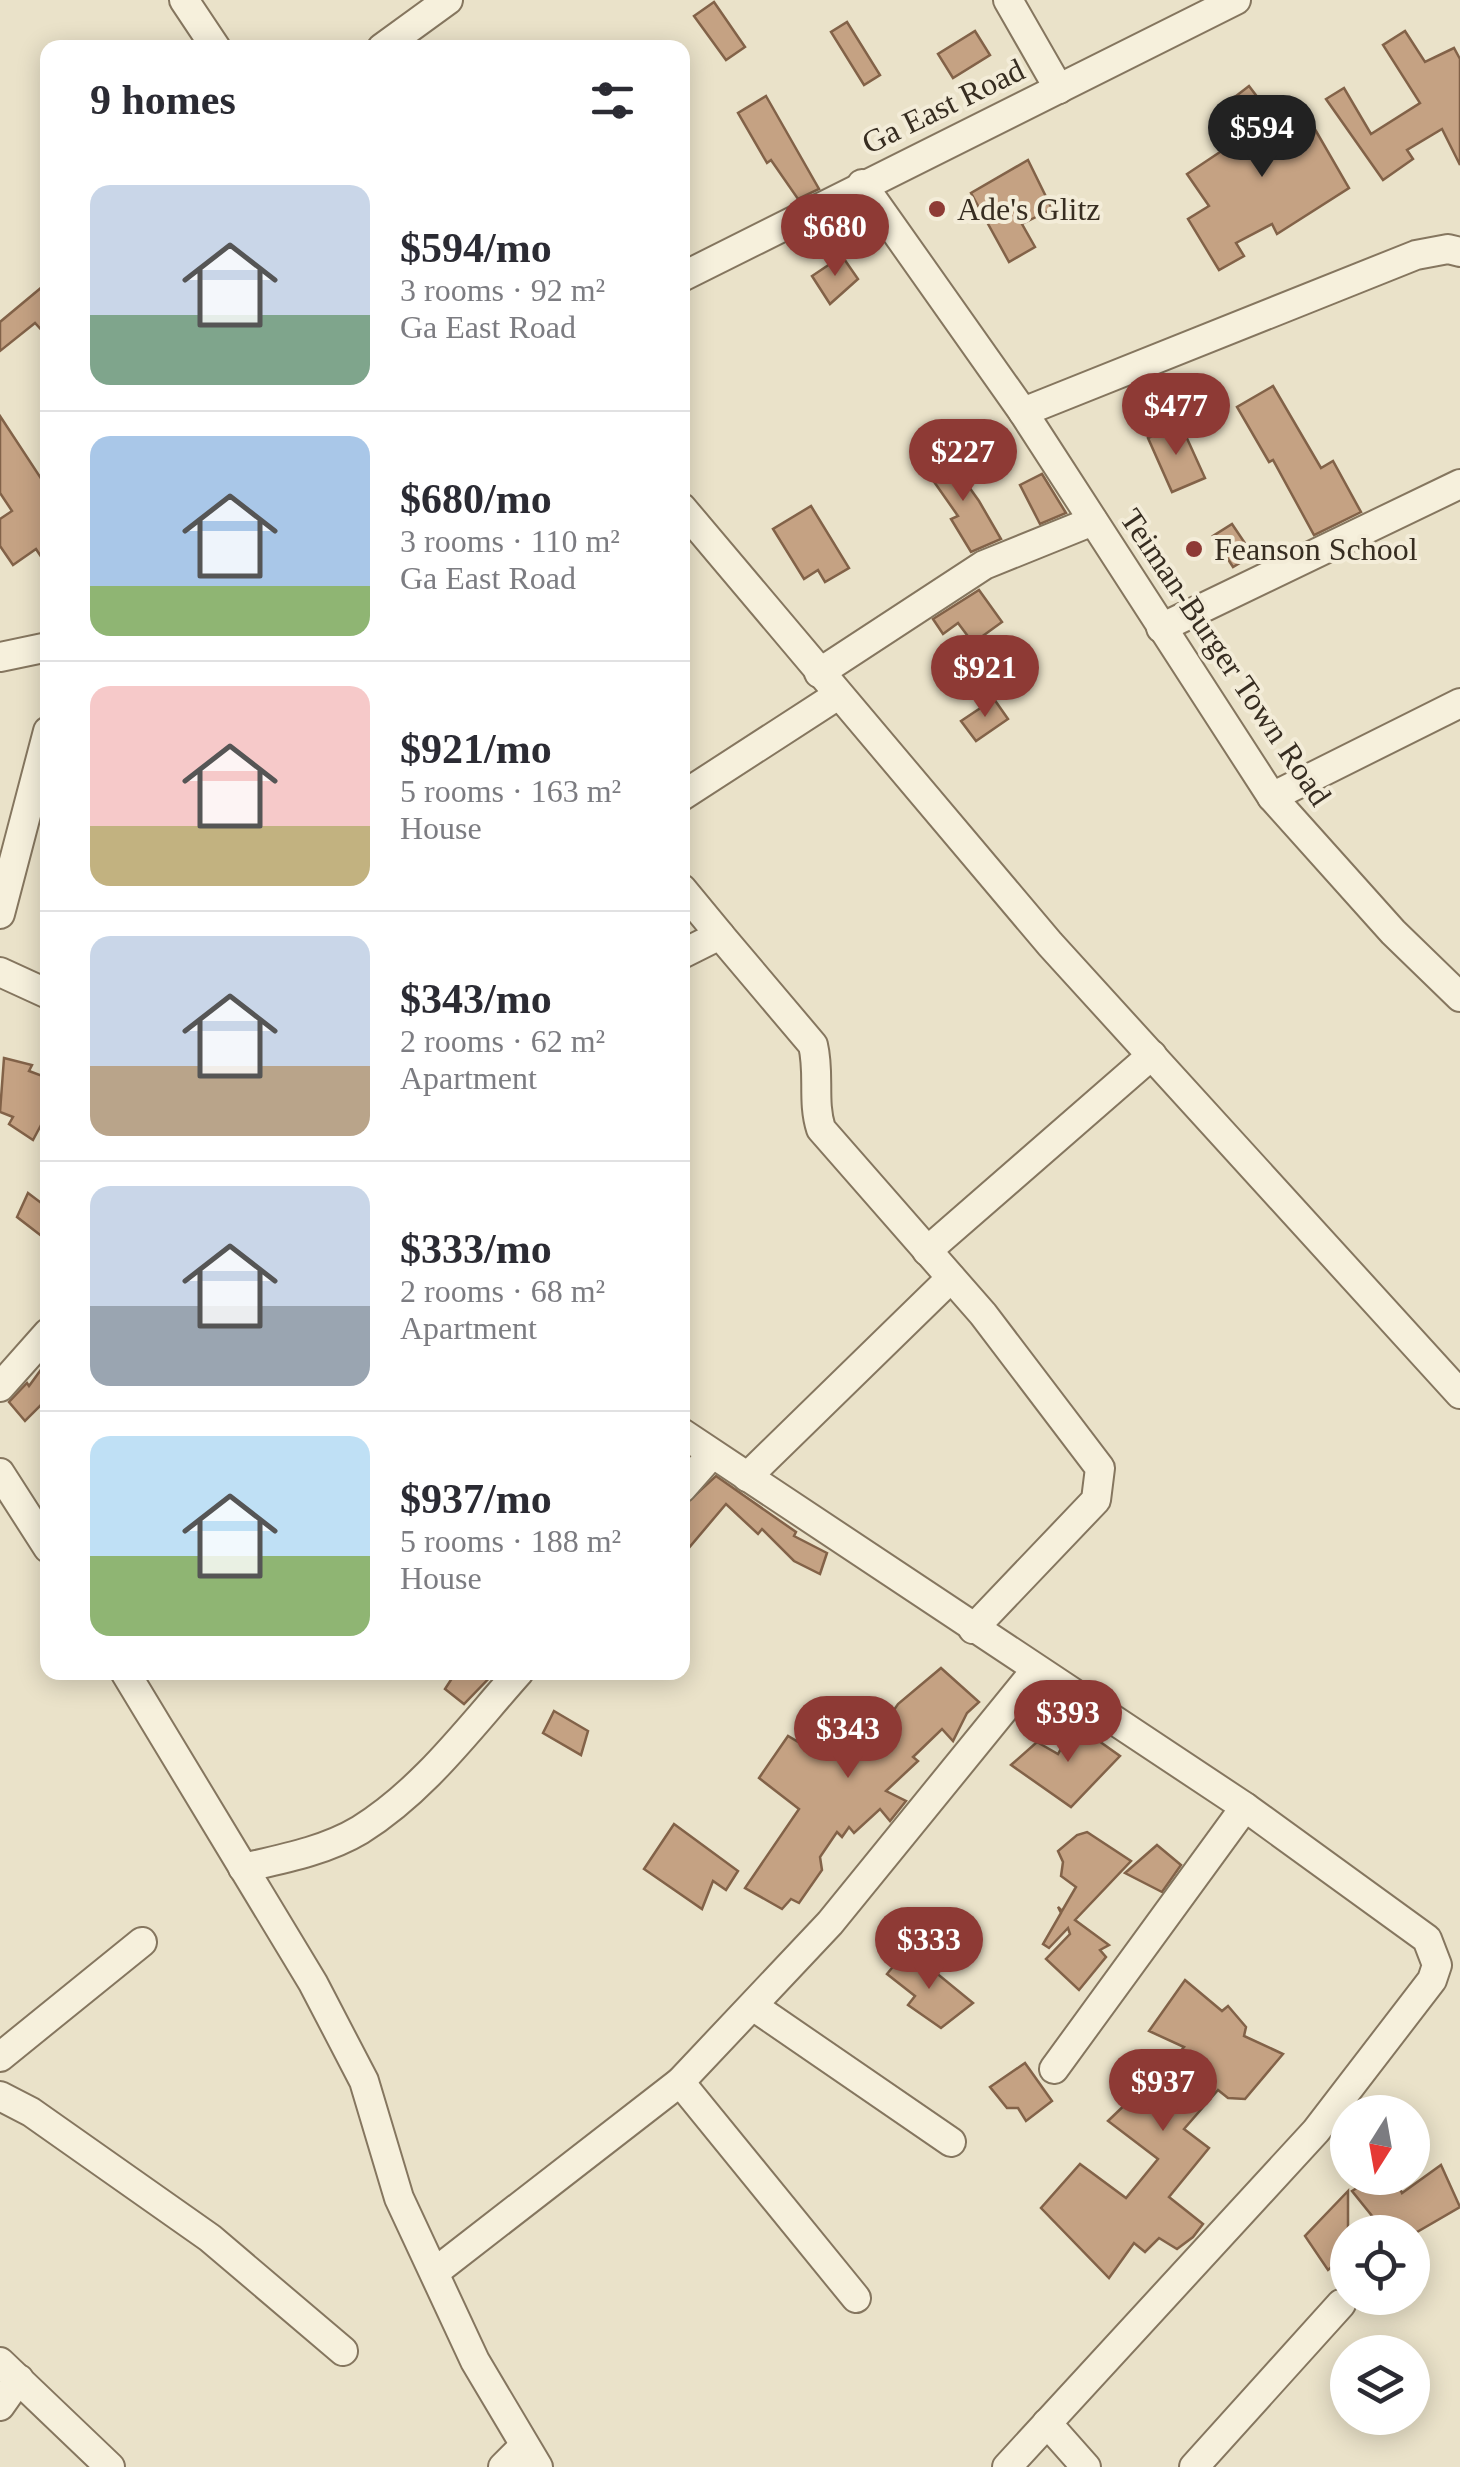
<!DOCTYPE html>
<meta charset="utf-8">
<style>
body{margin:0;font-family:Georgia,serif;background:#f2f2f3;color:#2b2b33;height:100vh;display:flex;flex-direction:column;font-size:38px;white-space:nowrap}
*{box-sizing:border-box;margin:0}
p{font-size:32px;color:#7c7c81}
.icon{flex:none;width:55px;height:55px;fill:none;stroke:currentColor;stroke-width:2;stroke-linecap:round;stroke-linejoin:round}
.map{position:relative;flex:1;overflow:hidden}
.side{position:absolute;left:40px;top:40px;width:650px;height:1640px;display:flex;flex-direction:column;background:#fff;border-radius:20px;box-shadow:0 5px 25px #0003}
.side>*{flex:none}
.needle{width:65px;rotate:191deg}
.fabs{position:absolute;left:1330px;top:2095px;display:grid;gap:20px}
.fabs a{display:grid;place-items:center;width:100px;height:100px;border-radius:50%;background:#fff;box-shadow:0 5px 25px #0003;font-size:50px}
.price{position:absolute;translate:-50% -85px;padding:0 22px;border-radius:35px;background:#8e3a35;color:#fff;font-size:32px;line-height:65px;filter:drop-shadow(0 2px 5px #0008)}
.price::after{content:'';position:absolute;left:50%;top:60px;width:30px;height:22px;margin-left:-15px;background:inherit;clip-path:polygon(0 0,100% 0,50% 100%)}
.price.selected{background:#222;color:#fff}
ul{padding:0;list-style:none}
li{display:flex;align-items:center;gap:30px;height:250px;padding:0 50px}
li+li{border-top:2px solid #e1e1e2}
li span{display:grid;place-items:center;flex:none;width:280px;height:200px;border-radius:20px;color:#555}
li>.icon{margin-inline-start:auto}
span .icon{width:120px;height:120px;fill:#fffc;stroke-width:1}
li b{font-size:42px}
h2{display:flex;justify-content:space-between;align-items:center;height:120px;padding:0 50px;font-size:42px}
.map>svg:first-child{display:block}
.building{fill:#c5a283;stroke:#826248;stroke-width:2.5}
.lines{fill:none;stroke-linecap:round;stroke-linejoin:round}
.minor-casing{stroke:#85765f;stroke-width:32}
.minor{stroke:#f6f0dc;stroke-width:28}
.poi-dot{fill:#8e3a35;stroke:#f3ecd8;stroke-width:4}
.labels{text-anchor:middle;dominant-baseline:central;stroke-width:8;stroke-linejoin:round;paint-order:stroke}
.street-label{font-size:32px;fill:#372d21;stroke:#f3ecd8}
.poi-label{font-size:32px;fill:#372d21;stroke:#f3ecd8;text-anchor:start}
</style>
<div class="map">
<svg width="1460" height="2467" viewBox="0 0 1460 2467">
<rect width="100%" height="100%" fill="#eae2c9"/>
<g class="building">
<polygon points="714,2 745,47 726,60 694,16"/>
<polygon points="847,22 880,75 864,85 831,32"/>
<polygon points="975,31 990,55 953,78 938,54"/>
<polygon points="1405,31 1425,62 1454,48 1460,59 1460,165 1442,129 1407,150 1413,159 1383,180 1326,99 1344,88 1371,134 1420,103 1383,45"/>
<polygon points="1249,86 1280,127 1305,112 1349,188 1277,234 1272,224 1236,243 1244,256 1219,270 1188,219 1209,206 1187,174 1250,132 1227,103"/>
<polygon points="766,96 819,189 798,199 771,160 767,163 738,113"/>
<polygon points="1028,160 1052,209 1022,224 1035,247 1009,262 971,193"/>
<polygon points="842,256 858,279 830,304 812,276"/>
<polygon points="48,282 48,337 35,323 0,351 0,322"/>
<polygon points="1273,386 1321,468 1333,461 1361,512 1314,535 1273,460 1269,462 1237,407"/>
<polygon points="0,416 48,489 48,567 36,549 13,565 0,546 0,519 12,511 0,493"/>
<polygon points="1180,423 1205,478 1172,492 1148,438"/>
<polygon points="944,452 979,501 1001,539 971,552 951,519 958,516 923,466"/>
<polygon points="1042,474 1066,513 1040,524 1020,485"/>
<polygon points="811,506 849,568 825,582 818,570 804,579 773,529"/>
<polygon points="1232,524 1253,555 1233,567 1213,536"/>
<polygon points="979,590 1002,622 973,643 958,623 943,634 933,619"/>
<polygon points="994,699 1008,719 976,741 961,721"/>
<polygon points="4,1058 32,1065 29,1071 48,1078 48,1112 33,1140 9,1124 13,1117 0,1112"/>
<polygon points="28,1193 48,1208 48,1241 17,1217"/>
<polygon points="48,1360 48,1398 25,1421 9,1402 27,1383 29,1386"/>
<polygon points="716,1476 796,1532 794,1536 827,1553 820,1574 794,1561 762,1529 758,1534 726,1504 682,1556 682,1507"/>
<polygon points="941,1668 979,1702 967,1713 953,1741 942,1729 913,1757 918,1761 886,1791 906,1801 890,1821 880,1809 854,1833 849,1827 842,1837 837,1832 820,1857 822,1870 799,1903 791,1899 782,1909 745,1888 799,1809 759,1778 788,1736 800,1743 815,1714 872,1742 898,1704"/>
<polygon points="456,1672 495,1672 464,1704 445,1689"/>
<polygon points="554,1711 588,1731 581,1755 543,1733"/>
<polygon points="1075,1724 1120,1756 1071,1807 1011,1765 1037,1742 1058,1754"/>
<polygon points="674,1824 738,1871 726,1890 713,1881 702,1909 644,1869"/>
<polygon points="1087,1832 1131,1861 1075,1920 1109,1945 1100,1950 1106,1957 1079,1990 1046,1959 1070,1934 1068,1928 1049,1948 1043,1944 1061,1913 1058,1907 1062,1911 1076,1887 1061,1876 1063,1862 1058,1851 1077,1835"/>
<polygon points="1157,1845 1181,1865 1162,1892 1125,1873"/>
<polygon points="904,1953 930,1977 934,1971 973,2003 941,2028 908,2005 915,1996 887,1974"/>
<polygon points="1185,1980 1222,2011 1228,2006 1246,2027 1244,2036 1283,2054 1245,2099 1228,2098 1218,2090 1184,2129 1209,2148 1169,2197 1203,2224 1193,2237 1177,2249 1159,2238 1145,2252 1134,2243 1109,2278 1041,2208 1080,2164 1126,2198 1158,2159 1108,2121 1137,2093 1142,2096 1184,2047 1149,2031"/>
<polygon points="1025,2063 1052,2101 1026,2121 1018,2108 1007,2108 990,2087"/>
<polygon points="1441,2165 1460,2207 1417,2232 1385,2232 1352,2191 1373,2178 1395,2178 1402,2193"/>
<polygon points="1348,2191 1348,2283 1334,2265 1328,2270 1305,2236"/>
</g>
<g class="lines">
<g class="minor-casing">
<g id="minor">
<polyline points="184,0 216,48"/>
<polyline points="1008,0 1059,89"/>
<polyline points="382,48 448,0"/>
<polyline points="862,184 1023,412 1272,797 1393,932 1460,997"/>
<polyline points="682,277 1236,0"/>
<polyline points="1023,412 1416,255 1448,249 1460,252"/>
<polyline points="682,508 1050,944 1460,1394"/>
<polyline points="1161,628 1460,484"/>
<polyline points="0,657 48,647"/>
<polyline points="819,673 984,565 1093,521"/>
<polyline points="682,796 838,695"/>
<polyline points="1272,797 1460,703"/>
<polyline points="682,889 720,935"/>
<polyline points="0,914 48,731"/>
<path d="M682 954 720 935 813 1045C820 1074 812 1101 821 1129L983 1314 1100 1468 1096 1500 973 1629"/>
<polyline points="0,972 48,994"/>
<polyline points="927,1251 1152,1055"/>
<polyline points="0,1387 48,1333"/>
<polyline points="682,1433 1245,1807 1427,1939 1437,1965 1432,1980 1316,2131 1007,2467"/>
<polyline points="0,1473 48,1548"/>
<polyline points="747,1477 951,1278"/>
<polyline points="682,1488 712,1454"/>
<polyline points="125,1672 313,1983 364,2081 399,2198 475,2361 538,2467"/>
<path d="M243 1868C282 1859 325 1851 360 1830 424 1790 469 1728 519 1672"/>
<polyline points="753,2006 951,2142"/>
<polyline points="0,2057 142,1942"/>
<polyline points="1054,2069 1245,1807"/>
<polyline points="680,2082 856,2298"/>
<polyline points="0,2096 31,2112 210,2238 343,2351"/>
<polyline points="435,2272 680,2082 830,1923 1035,1671"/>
<polyline points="0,2362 110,2467"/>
<polyline points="0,2406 19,2379"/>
<polyline points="1047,2423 1086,2467"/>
<polyline points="503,2467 524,2446"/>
<polyline points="1194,2467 1341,2304"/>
</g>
</g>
<use href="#minor" class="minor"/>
</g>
<g class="poi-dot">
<circle cx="937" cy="209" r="10"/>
<circle cx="1194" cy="549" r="10"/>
</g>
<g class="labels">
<g class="street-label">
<text transform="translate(943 106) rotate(-26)">Ga East Road</text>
<text transform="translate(1226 657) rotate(56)">Teiman-Burger Town Road</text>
</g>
<g class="poi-label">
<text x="957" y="209">Ade's Glitz</text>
<text x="1214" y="549">Feanson School</text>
</g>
</g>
</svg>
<div class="fabs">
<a><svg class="needle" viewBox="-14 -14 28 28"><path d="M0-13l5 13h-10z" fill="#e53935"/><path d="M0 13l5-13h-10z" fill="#7c7c81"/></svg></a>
<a><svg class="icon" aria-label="locate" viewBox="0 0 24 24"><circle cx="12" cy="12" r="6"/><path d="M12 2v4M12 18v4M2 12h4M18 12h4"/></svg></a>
<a><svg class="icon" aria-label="layers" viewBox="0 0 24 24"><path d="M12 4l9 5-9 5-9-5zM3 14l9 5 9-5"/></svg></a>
</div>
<b class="price selected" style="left:1262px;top:180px">$594</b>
<b class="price" style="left:835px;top:279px">$680</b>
<b class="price" style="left:1176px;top:458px">$477</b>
<b class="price" style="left:963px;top:504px">$227</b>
<b class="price" style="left:985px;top:720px">$921</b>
<b class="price" style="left:1068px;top:1765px">$393</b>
<b class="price" style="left:848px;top:1781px">$343</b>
<b class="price" style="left:929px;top:1992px">$333</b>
<b class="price" style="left:1163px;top:2134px">$937</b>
<section class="side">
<h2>9 homes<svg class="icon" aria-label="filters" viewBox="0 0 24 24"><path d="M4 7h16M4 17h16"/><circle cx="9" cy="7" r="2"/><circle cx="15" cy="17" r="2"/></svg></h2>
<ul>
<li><span style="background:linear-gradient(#c9d6e8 65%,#7fa58c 0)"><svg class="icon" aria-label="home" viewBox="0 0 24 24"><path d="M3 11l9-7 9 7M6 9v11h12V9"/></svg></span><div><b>$594/mo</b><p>3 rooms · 92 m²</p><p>Ga East Road</p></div></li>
<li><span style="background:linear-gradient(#a9c7e8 75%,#8fb573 0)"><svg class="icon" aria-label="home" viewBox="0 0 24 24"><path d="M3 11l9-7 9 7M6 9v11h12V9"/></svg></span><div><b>$680/mo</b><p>3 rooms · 110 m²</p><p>Ga East Road</p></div></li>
<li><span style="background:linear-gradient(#f6c9c9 70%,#c2b280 0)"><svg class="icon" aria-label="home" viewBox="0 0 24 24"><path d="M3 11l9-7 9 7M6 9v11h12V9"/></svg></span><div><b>$921/mo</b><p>5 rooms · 163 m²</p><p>House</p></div></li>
<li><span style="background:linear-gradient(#c9d6e8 65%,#b9a48a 0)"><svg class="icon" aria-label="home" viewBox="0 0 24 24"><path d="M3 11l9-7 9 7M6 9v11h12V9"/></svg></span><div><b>$343/mo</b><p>2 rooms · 62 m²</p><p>Apartment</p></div></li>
<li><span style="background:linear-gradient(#c9d6e8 60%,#9aa5b1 0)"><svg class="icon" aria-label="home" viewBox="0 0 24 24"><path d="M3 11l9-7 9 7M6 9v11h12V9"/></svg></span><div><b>$333/mo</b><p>2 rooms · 68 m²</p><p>Apartment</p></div></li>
<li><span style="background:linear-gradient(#bfe0f5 60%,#8fb573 0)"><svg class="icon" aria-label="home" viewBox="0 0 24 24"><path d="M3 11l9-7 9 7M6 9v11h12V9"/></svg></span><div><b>$937/mo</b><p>5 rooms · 188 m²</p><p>House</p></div></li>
</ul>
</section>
</div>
